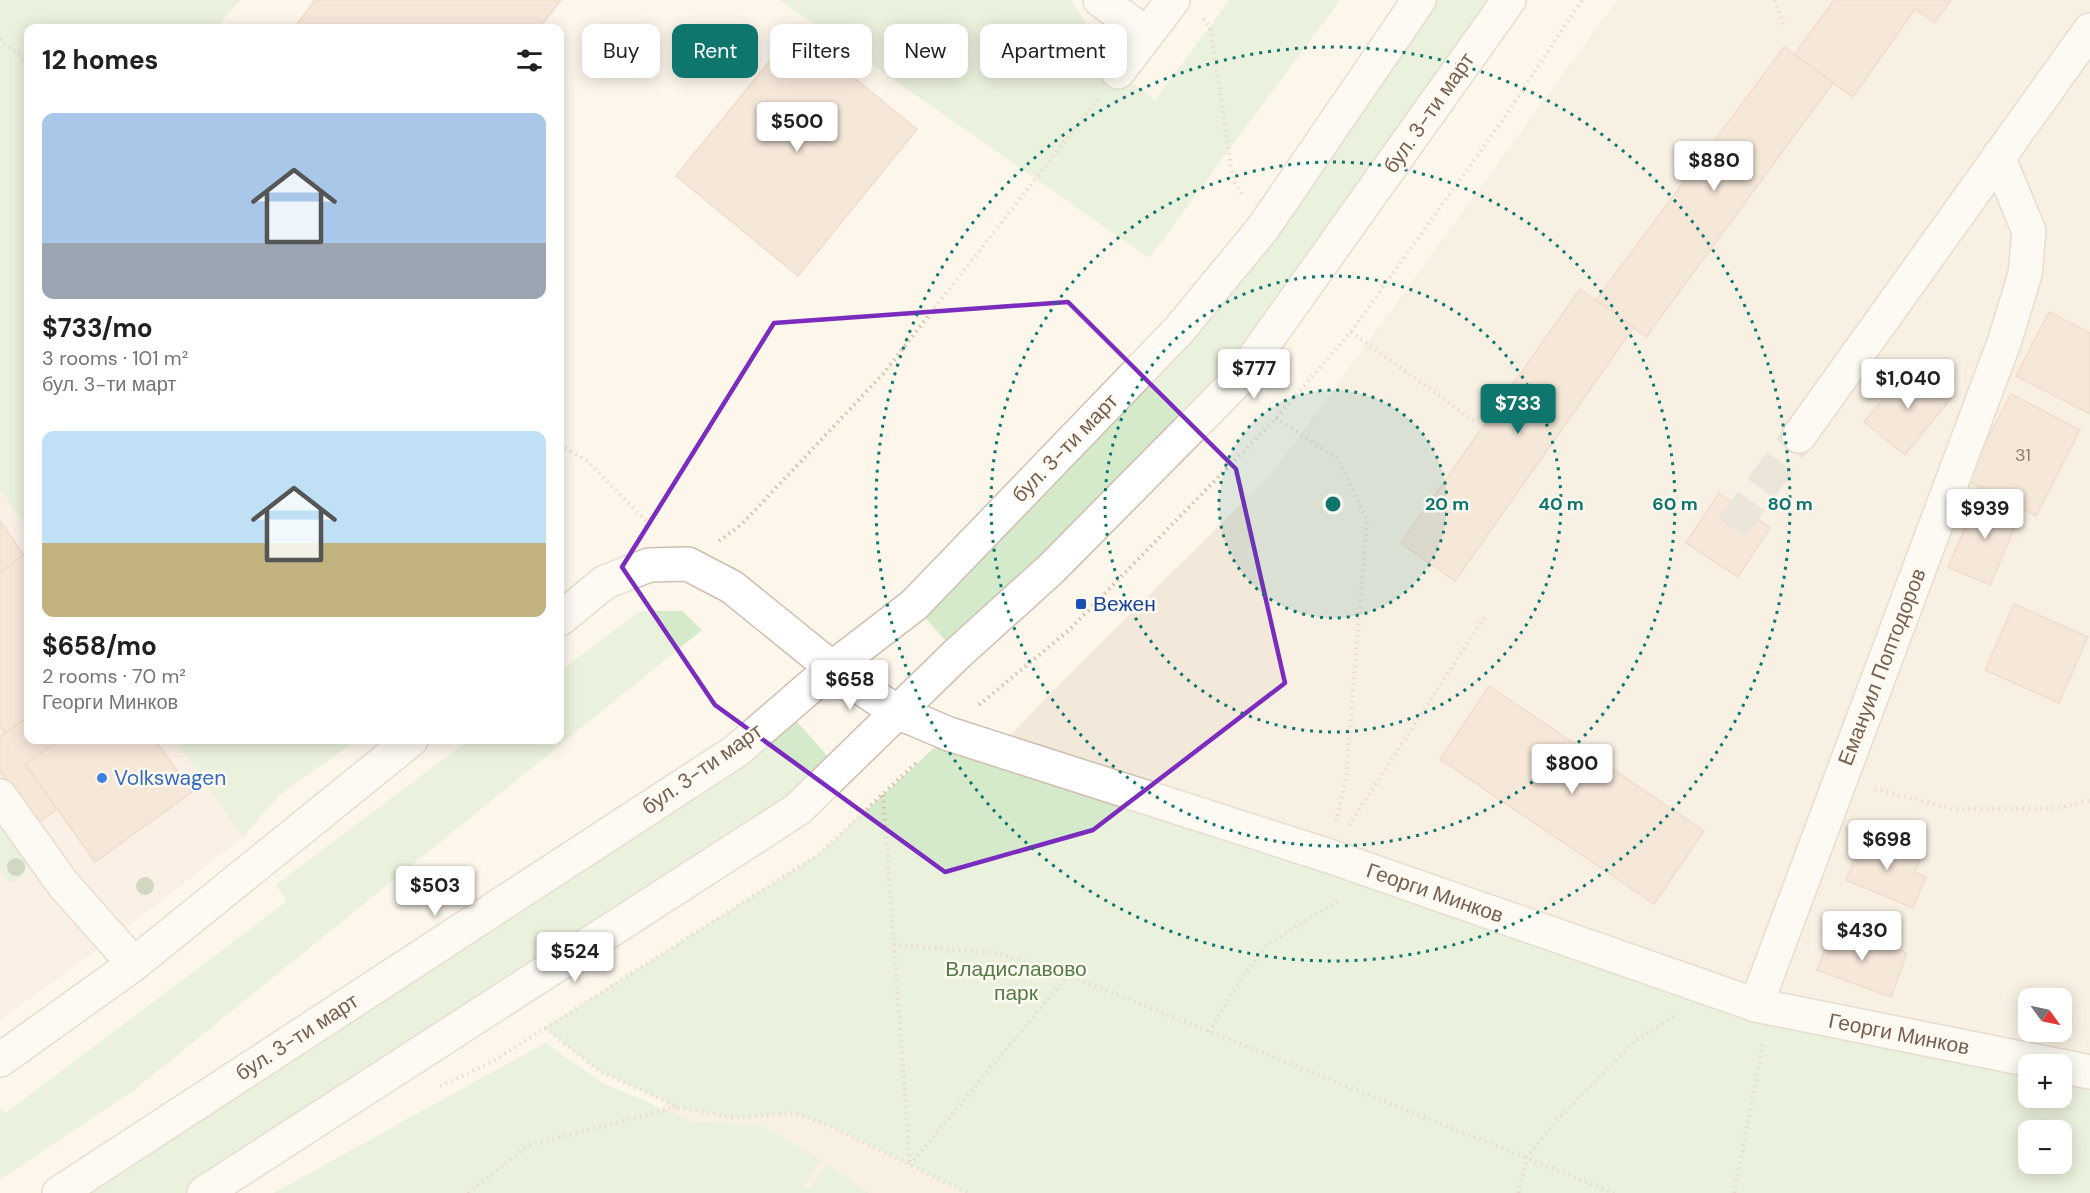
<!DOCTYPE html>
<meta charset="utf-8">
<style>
body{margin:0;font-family:"DM Sans",sans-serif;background:#f2f2f2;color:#202124;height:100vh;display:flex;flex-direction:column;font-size:22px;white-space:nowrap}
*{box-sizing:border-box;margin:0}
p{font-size:20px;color:#757577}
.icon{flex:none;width:33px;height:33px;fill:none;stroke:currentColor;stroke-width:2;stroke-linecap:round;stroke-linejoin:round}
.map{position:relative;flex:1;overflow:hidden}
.side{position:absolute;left:24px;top:24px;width:540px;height:720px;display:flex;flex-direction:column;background:#fff;border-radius:12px;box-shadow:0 3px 15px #0003}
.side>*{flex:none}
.top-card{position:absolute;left:582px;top:24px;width:570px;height:54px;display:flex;gap:12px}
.needle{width:39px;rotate:123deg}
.tools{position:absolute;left:2018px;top:988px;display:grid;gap:12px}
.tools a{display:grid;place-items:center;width:54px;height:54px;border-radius:12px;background:#fff;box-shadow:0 3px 15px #0003;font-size:30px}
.price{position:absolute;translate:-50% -51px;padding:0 14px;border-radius:6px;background:#fff;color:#222;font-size:20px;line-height:39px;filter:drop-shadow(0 2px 3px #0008)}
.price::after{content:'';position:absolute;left:50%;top:36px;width:18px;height:14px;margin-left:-9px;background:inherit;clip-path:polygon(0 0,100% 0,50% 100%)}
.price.active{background:#0f766e;color:#fff}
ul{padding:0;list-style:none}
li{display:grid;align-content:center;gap:12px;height:318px;padding:0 18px}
li span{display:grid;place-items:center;height:186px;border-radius:12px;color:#555}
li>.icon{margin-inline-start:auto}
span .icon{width:108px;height:108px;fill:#fffc;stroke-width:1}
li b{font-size:26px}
h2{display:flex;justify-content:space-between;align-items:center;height:72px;padding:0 18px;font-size:26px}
.tag{padding:0 21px;border-radius:12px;background:#fff;box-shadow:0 3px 15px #0003;font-size:21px;line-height:54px}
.tag.active{background:#0f766e;color:#fff}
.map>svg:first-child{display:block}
.residential{fill:#f3e9da;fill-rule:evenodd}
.commercial{fill:#fbe9e0}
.green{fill:#d5eaca;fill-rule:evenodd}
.building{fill:#f0d7c4;stroke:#e2bfa5;stroke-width:1.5}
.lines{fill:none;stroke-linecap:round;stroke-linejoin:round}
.minor-tunnel{stroke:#dad0c4;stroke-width:33;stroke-dasharray:33 16;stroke-linecap:butt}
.minor-casing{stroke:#cebfb1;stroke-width:36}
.path{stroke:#d6bba7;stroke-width:4;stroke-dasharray:1.5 4.5;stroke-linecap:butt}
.minor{stroke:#fff;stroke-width:33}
.tree{fill:#a0b291}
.marked{fill:none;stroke:#7b2cbf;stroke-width:4.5;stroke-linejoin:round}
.ring{fill:none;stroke:#0f766e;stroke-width:3;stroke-dasharray:3 6}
.transit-dot{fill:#1a4fb4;stroke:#fefaf2;stroke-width:2}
.shop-dot{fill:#3f7fe0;stroke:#fefaf2;stroke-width:2}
.labels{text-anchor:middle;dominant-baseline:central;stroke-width:5;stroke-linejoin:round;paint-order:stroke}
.number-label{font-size:18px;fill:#947d6c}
.street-label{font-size:21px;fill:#765f4f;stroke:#fefaf2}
.transit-label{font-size:21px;fill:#164399;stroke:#fefaf2;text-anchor:start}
.shop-label{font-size:21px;fill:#366cbe;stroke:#fefaf2;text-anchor:start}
.park-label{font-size:21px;fill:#547b47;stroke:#fefaf2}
.centre{fill:#0f766e;stroke:#fefaf2;stroke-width:3}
.ring-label{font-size:18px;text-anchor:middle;font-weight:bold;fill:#0f766e;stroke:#fefaf2;stroke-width:5;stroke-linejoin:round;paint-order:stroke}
</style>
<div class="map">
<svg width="2090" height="1193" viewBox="0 0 2090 1193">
<rect width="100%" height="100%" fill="#fcf6eb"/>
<path class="residential" d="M1617 0H2090V1193H582L1045 699 1274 471ZM2028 999H2061V1032H2028ZM2028 1065H2061V1098H2028ZM2028 1131H2061V1164H2028Z"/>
<polygon class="commercial" points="0,489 28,530 28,740 175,740 243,837 111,940 0,1020"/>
<g class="green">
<polygon points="0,0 240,0 216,28 28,28 28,530 0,489"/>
<polygon points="780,0 1071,0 1118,72 1155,100 1230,0 1340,0 1149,258"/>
<polygon points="1419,0 1509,0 1239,379 957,654 914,605 1179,330"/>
<polygon points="640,611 682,611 702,630 134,1090 0,1180 0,1108 6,1113 287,901 276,885 469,740 560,740 560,671"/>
<polygon points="785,708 839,769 204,1193 59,1193"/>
<path d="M949 734 1756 1005 2028 1065V1098H2061V1066L2090 1072V1193H967L837 1129 794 1113 735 1118 677 1107 599 1071 545 1028 819 854ZM2028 1131H2061V1164H2028Z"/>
<polygon points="175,740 357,740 279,795 243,837"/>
<polygon points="0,805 31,851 26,873 14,882 5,879 0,869"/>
<polygon points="545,1043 603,1083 695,1123 760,1125 821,1160 801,1189 811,1188 827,1164 869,1193 274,1193"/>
</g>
<g class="building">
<polygon points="315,0 561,0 539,28 294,28"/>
<polygon points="1834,0 1951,0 1934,23 1915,9 1853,97 1794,55"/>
<polygon points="795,30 917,129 798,276 676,176"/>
<polygon points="1784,47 1833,83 1646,337 1596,300"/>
<polygon points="1580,289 1634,327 1455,581 1401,543"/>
<polygon points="2049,312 2090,333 2090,414 2016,376"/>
<polygon points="1911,366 1951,398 1905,455 1864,422"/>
<polygon points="2011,394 2080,430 2036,516 1966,480"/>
<polygon points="1719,493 1770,528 1738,577 1686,543"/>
<polygon points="1979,496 2021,513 1990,585 1948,567"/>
<polygon points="0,521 24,555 0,573"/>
<polygon points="24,555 28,561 28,717 5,734 0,726 0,573"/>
<polygon points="2014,604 2088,637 2059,703 1985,670"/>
<polygon points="1489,686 1704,831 1654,904 1440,759"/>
<polygon points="28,717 28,740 60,740 25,764 57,809 38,823 0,771 0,737"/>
<polygon points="60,740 155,740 192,792 95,862 25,764"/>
<polygon points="1865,833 1921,856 1915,872 1926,877 1913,908 1846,880"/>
<polygon points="1834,926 1907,953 1891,997 1817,970"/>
</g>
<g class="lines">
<polyline class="minor-tunnel" points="1732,528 1799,436"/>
<g class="minor-casing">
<g id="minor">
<polyline points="1100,0 1147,34"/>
<polyline points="1118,72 1173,0"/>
<polyline points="1799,436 2090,30"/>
<polyline points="560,619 605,582 649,565 688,564 732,587 832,668 897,712 949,734 1329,856 1756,1005 2055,1065"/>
<polyline points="0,796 63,884 134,964"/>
<polyline points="1756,1005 2005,340 2025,274 2029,231 1998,157"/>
<polyline points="0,1060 134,964 411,740"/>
<polyline points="2061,1066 2090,1072"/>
<polyline points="59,1193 736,751 832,668 914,605 1179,330 1263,228 1419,0"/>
<polyline points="204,1193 798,809 957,654 1051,569 1239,379 1509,0"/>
</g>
</g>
<g class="path">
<polyline points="1775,0 1784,27"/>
<polyline points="1203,19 1210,27 1233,180 1242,194"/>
<polyline points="0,39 28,63"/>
<polyline points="1351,332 1477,423"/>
<polyline points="1276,418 1338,459 1367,520 1346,777 1336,822"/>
<polyline points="560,445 587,461 653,528"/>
<polyline points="719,541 741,525 883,374 1098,99"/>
<polyline points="979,705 1068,631 1276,418 1351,332 1502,121 1582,0"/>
<polyline points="1875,789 1953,809 2058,808 2090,800"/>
<polyline points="883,795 910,1164"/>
<polyline points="1349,825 1485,616"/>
<polyline points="893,945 998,953 1068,975"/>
<polyline points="545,1028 599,1071 677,1107 735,1118 794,1113 837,1129 967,1193"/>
<polyline points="1209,1032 1237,985 1268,944 1341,899"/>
<polyline points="440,1086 492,1062 819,854 918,761"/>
<polyline points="910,1165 1068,975 1614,1193"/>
<polyline points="468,1193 527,1146 676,1107"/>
<polyline points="1518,1193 1527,1157 1553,1124 1636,1040 1674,1016"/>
<polyline points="1734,1193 1763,1044"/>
</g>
<use href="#minor" class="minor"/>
</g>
<g class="tree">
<circle cx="16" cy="867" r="9"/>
<circle cx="145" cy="886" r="9"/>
</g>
<path d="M0 0H2090V1193H0ZM1068 302 1236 469 1285 683 1093 830 945 872 715 705 622 567 774 323Z" fill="#fcf6eb" fill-opacity=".55" fill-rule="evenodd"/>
<path class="marked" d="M1068 302 1236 469 1285 683 1093 830 945 872 715 705 622 567 774 323Z"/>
<circle cx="1333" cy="504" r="114" fill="#0f766e" fill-opacity=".12"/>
<g class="ring">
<circle cx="1333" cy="504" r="114"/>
<circle cx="1333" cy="504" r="228"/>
<circle cx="1333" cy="504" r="342"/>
<circle cx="1333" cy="504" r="457"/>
</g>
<rect class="transit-dot" x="1075" y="598" width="12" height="12" rx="3"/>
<circle class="shop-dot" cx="102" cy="778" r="6"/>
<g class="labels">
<g class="number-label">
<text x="2023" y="455">31</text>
</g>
<g class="street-label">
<text transform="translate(1429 113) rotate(-55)">бул. 3-ти март</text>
<text transform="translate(1065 448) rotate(-46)">бул. 3-ти март</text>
<text transform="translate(1882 667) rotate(-69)">Емануил Поптодоров</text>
<text transform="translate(702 769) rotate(-35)">бул. 3-ти март</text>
<text transform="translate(1435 893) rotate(19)">Георги Минков</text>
<text transform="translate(1899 1034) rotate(11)">Георги Минков</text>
<text transform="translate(297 1037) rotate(-33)">бул. 3-ти март</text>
</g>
<g class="transit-label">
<text x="1093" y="604">Вежен</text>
</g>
<g class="shop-label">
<text x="114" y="778">Volkswagen</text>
</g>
<g class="park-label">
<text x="1016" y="969">Владиславово<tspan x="1016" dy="24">парк</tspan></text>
</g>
</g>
<circle cx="1333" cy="504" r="9" class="centre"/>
<g class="ring-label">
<text x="1447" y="510">20 m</text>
<text x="1561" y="510">40 m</text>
<text x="1675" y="510">60 m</text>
<text x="1790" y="510">80 m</text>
</g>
</svg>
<div class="tools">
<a><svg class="needle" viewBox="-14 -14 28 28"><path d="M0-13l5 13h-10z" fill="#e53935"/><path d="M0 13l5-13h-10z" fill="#757577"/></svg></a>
<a>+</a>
<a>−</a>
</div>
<b class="price" style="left:797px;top:153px">$500</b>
<b class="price" style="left:1714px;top:192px">$880</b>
<b class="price" style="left:1254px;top:400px">$777</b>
<b class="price" style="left:1908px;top:410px">$1,040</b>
<b class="price active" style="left:1518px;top:435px">$733</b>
<b class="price" style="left:1985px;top:540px">$939</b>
<b class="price" style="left:850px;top:711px">$658</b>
<b class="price" style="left:1572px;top:795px">$800</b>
<b class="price" style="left:1887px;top:871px">$698</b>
<b class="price" style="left:435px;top:917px">$503</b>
<b class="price" style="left:1862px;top:962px">$430</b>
<b class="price" style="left:575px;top:983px">$524</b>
<div class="top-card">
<a class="tag">Buy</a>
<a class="tag active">Rent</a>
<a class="tag">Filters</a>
<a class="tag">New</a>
<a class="tag">Apartment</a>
</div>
<section class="side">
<h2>12 homes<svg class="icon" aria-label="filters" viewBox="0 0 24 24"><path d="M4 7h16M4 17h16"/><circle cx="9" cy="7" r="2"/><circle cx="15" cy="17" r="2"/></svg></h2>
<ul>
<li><span style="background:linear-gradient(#a9c7e8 70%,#9aa5b1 0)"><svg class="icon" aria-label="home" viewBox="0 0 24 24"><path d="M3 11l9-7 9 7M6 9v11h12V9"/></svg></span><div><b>$733/mo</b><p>3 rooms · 101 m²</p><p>бул. 3-ти март</p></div></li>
<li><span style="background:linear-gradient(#bfe0f5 60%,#c2b280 0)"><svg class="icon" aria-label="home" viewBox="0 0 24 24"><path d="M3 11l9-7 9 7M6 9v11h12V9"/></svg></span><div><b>$658/mo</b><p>2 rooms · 70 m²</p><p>Георги Минков</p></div></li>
</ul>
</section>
</div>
